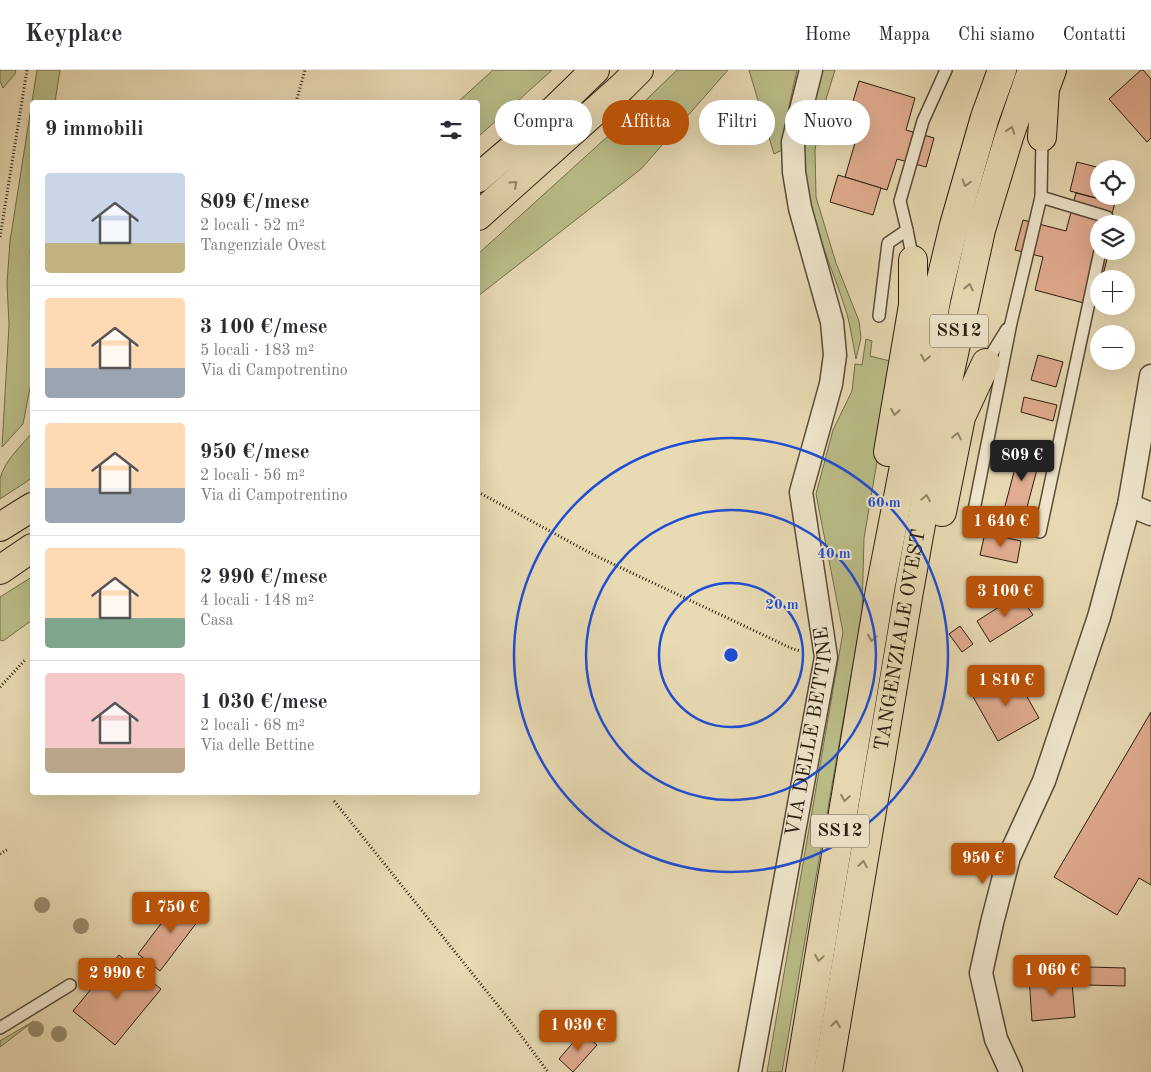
<!DOCTYPE html>
<html lang="it">
<meta charset="utf-8">
<style>
body{margin:0;font-family:"Old Standard TT",serif;background:#f7f7f7;color:#2b2b33;height:100vh;display:flex;flex-direction:column;font-size:19px;white-space:nowrap}
*{box-sizing:border-box;margin:0}
p{font-size:16px;color:#7c7c81}
.icon{flex:none;width:28px;height:28px;fill:none;stroke:currentColor;stroke-width:2;stroke-linecap:round;stroke-linejoin:round}
.map{position:relative;flex:1;overflow:hidden}
.drawer{position:absolute;left:30px;top:30px;width:450px;height:695px;display:flex;flex-direction:column;background:#fff;border-radius:5px;box-shadow:0 5px 20px #0002}
.drawer>*{flex:none}
.banner{position:absolute;left:495px;top:30px;width:475px;height:45px;display:flex;gap:10px}
.tools{position:absolute;left:1090px;top:90px;display:grid;gap:10px}
.tools a{display:grid;place-items:center;width:45px;height:45px;border-radius:50%;background:#fff;box-shadow:0 5px 20px #0002;font-size:25px}
.price{position:absolute;translate:-50% -42px;padding:0 11px;border-radius:5px;background:#b45309;color:#fff;font-size:16px;line-height:32px;filter:drop-shadow(0 1px 2px #0008)}
.price::after{content:'';position:absolute;left:50%;top:30px;width:15px;height:11px;margin-left:-8px;background:inherit;clip-path:polygon(0 0,100% 0,50% 100%)}
.price.selected{background:#222;color:#fff}
ul{padding:0;list-style:none}
li{display:flex;align-items:center;gap:15px;height:125px;padding:0 15px}
li+li{border-top:1px solid #e1e1e2}
li span{display:grid;place-items:center;flex:none;width:140px;height:100px;border-radius:5px;color:#555}
li>.icon{margin-inline-start:auto}
span .icon{width:60px;height:60px;fill:#fffc;stroke-width:1}
li b{font-size:21px}
h2{display:flex;justify-content:space-between;align-items:center;height:60px;padding:0 15px;font-size:21px}
.pill{padding:0 18px;border-radius:22px;background:#fff;box-shadow:0 5px 20px #0002;font-size:18px;line-height:45px}
.pill.selected{background:#b45309;color:#fff}
header{display:flex;align-items:center;gap:30px;box-sizing:border-box;height:70px;padding:0 25px;background:#fff;border-bottom:1px solid #e1e1e2}
header strong{font-size:24px}
nav{display:flex;gap:28px;margin-inline-start:auto;font-size:18px}
.map>svg:first-child{display:block}
.green{fill:#bbbe89;stroke:#726e4c}
.building{fill:#e2ad91;stroke:#281d0f}
.lines{fill:none;stroke-linecap:round;stroke-linejoin:round}
.lane-casing{stroke:#584c38;stroke-width:14}
.street-casing{stroke:#584c38;stroke-width:25}
.highway-casing{stroke:#281d0f;stroke-width:30}
.path{stroke:#281d0f;stroke-width:3;stroke-dasharray:1 2.5;stroke-linecap:butt}
.lane{stroke:#f0e7ce;stroke-width:11}
.street{stroke:#f0e7ce;stroke-width:22}
.highway{stroke:#e8dab3;stroke-width:28}
.tree{fill:#978c6d}
.oneway{stroke:#928569}
.ring{fill:none;stroke:#1d4ed8;stroke-width:2.5}
.labels{text-anchor:middle;dominant-baseline:central;stroke-width:4;stroke-linejoin:round;paint-order:stroke}
.shield{fill:#f0e7ce;stroke:#645a48;stroke-width:1}
.shield-label{font-size:19px;font-weight:bold;fill:#281d0f}
.street-label{font-size:20px;fill:#281d0f;stroke:#f0e7ce}
.centre{fill:#1d4ed8;stroke:#f0e7ce;stroke-width:2.5}
.ring-label{font-size:15px;text-anchor:middle;font-weight:bold;fill:#1d4ed8;stroke:#f0e7ce;stroke-width:4;stroke-linejoin:round;paint-order:stroke}
</style>
<header>
<strong>Keyplace</strong>
<nav><a>Home</a><a>Mappa</a><a>Chi siamo</a><a>Contatti</a></nav>
</header>
<div class="map">
<svg width="1151" height="1002" viewBox="0 0 1151 1002">
<rect width="100%" height="100%" fill="#e8dab3"/>
<filter id="stains"><feTurbulence type="fractalNoise" baseFrequency=".004" numOctaves="4"/><feColorMatrix values="0 0 0 0 .2 0 0 0 0 .09 0 0 0 0 .02 0 0 0 .5 -.17"/></filter>
<radialGradient id="worn" r=".72"><stop offset=".6" stop-color="#630" stop-opacity="0"/><stop offset="1" stop-color="#630" stop-opacity=".3"/></radialGradient>
<g class="green">
<polygon points="0,0 16,0 15,4 3,18 0,11"/>
<polygon points="37,0 60,0 55,32 32,32 32,169 30,182 32,188 32,307 23,354 2,377 9,255 7,213 10,171"/>
<polygon points="493,0 552,0 478,67 478,32 458,32"/>
<polygon points="677,0 728,0 641,99 478,226 478,184 618,57"/>
<polygon points="749,0 797,0 785,54 784,79 774,84"/>
<path d="M823 0H835L823 39 815 80 816 127 836 193 859 251 861 268 856 289C853 274 851 259 847 244 827 180 792 117 807 47 810 31 818 15 823 0Z"/>
<polygon points="866,269 872,271 870,286 894,292 864,468 862,543 782,1002 767,1002 843,562 816,424 833,360 852,321 855,294 862,295"/>
<path d="M32 363V408L0 429C0 423 0 416 0 409 4 391 21 376 32 363Z"/>
<polygon points="32,507 32,550 3,571 0,570 0,527"/>
<polygon points="34,951 0,977 0,971"/>
</g>
<g class="building">
<polygon points="1141,0 1143,0 1151,9 1151,68 1147,72 1109,29"/>
<polygon points="859,11 915,28 906,60 934,68 926,97 897,89 887,120 845,107 855,73 842,69"/>
<polygon points="1077,92 1104,99 1099,99 1099,126 1116,126 1115,133 1070,121"/>
<polygon points="838,105 881,118 873,145 830,132"/>
<polygon points="1076,123 1115,133 1109,154 1099,154 1099,181 1109,181 1102,209 1099,209 1099,220 1095,236 1035,220 1043,187 1015,180 1023,150 1066,161"/>
<polygon points="1038,285 1063,292 1056,317 1031,310"/>
<polygon points="1024,327 1057,335 1053,351 1021,342"/>
<polygon points="1020,379 1041,384 1025,445 1004,440"/>
<polygon points="985,463 1021,471 1017,493 980,485"/>
<polygon points="1019,524 1033,545 990,572 977,551"/>
<polygon points="960,556 973,574 962,582 949,564"/>
<polygon points="1013,602 1039,648 998,671 972,625"/>
<polygon points="1151,642 1151,815 1139,808 1117,845 1054,807"/>
<polygon points="182,826 204,843 160,901 138,884"/>
<polygon points="119,885 161,919 115,975 73,941"/>
<polygon points="1089,897 1125,898 1125,916 1088,915"/>
<polygon points="1071,902 1075,947 1032,951 1029,906"/>
<polygon points="582,962 597,975 573,1002 559,989"/>
</g>
<g class="lines">
<g class="lane-casing">
<g id="lane">
<polyline points="1041,127 1042,67"/>
<polyline points="907,160 913,190"/>
<polyline points="1100,181 1040,462 973,445 1011,253 1041,127 1107,147 1105,154"/>
<polyline points="879,246 888,173 907,160 900,131 923,51 946,0"/>
<polyline points="986,293 1007,259"/>
<polyline points="0,958 70,915"/>
</g>
</g>
<g class="street-casing">
<g id="street">
<polyline points="1129,435 1151,444"/>
<path id="s1" d="M750 1002 826 587 801 422 831 314 835 285 832 252 800 138 794 102 793 72 811 0"/>
<polyline points="1011,1002 996,969 981,903 992,853 1009,787 1044,711 1099,547 1129,435 1151,306"/>
</g>
</g>
<g class="highway-casing">
<g id="highway">
<polyline points="1042,67 1045,19 1052,0"/>
<polyline points="478,108 527,66 595,0"/>
<polyline points="478,146 622,17 639,0"/>
<polyline points="888,382 913,235 913,190"/>
<polyline points="942,442 961,347 986,293"/>
<polyline points="0,457 32,437"/>
<polyline points="0,500 32,478"/>
<polyline points="800,1002 880,520 937,226 954,155 985,47 1002,0"/>
<path id="s2" d="M828 1002 908 527 941 343 981 160 1009 67 1032 0"/>
</g>
</g>
<g class="path">
<polyline points="296,32 305,0"/>
<polyline points="0,167 27,0"/>
<polyline points="478,422 594,485 793,579 801,581"/>
<polyline points="0,617 26,589"/>
<polyline points="334,731 508,948 548,1002"/>
<polyline points="0,784 8,779"/>
</g>
<use href="#lane" class="lane"/>
<use href="#street" class="street"/>
<use href="#highway" class="highway"/>
</g>
<g class="tree">
<circle cx="42" cy="835" r="8"/>
<circle cx="81" cy="856" r="8"/>
<circle cx="36" cy="959" r="8"/>
<circle cx="59" cy="964" r="8"/>
</g>
<defs><path id="oneway-chevron" d="M-2-3.5L2.5 0L-2 3.5" fill="none" stroke-width="1.6" stroke-linecap="round" stroke-linejoin="round" transform="scale(1.25)"/></defs>
<g class="oneway">
<use href="#oneway-chevron" transform="translate(1011 60) rotate(-71)"/>
<use href="#oneway-chevron" transform="translate(966 113) rotate(106)"/>
<use href="#oneway-chevron" transform="translate(514 114) rotate(-42)"/>
<use href="#oneway-chevron" transform="translate(969 217) rotate(-78)"/>
<use href="#oneway-chevron" transform="translate(925 288) rotate(101)"/>
<use href="#oneway-chevron" transform="translate(895 342) rotate(100)"/>
<use href="#oneway-chevron" transform="translate(957 366) rotate(-79)"/>
<use href="#oneway-chevron" transform="translate(926 428) rotate(-80)"/>
<use href="#oneway-chevron" transform="translate(872 568) rotate(99)"/>
<use href="#oneway-chevron" transform="translate(845 728) rotate(99)"/>
<use href="#oneway-chevron" transform="translate(863 794) rotate(-81)"/>
<use href="#oneway-chevron" transform="translate(819 888) rotate(99)"/>
<use href="#oneway-chevron" transform="translate(836 954) rotate(-81)"/>
</g>
<g class="ring">
<circle cx="731" cy="585" r="72"/>
<circle cx="731" cy="585" r="145"/>
<circle cx="731" cy="585" r="217"/>
</g>
<g class="labels">
<g class="shield">
<rect x="930" y="244.5" width="58" height="33" rx="4"/>
<rect x="811" y="744.5" width="58" height="33" rx="4"/>
</g>
<g class="shield-label">
<text x="959" y="261">SS12</text>
<text x="840" y="761">SS12</text>
</g>
<g class="street-label">
<text stroke="none"><textPath href="#s2" startOffset="438">TANGENZIALE OVEST</textPath></text>
<text stroke="none"><textPath href="#s1" startOffset="346">VIA DELLE BETTINE</textPath></text>
</g>
</g>
<circle cx="731" cy="585" r="8" class="centre"/>
<g class="ring-label">
<text x="884" y="437">60 m</text>
<text x="834" y="488">40 m</text>
<text x="782" y="539">20 m</text>
</g>
<rect width="100%" height="100%" filter="url(#stains)"/>
<rect width="100%" height="100%" fill="url(#worn)"/>
</svg>
<div class="tools">
<a><svg class="icon" aria-label="locate" viewBox="0 0 24 24"><circle cx="12" cy="12" r="6"/><path d="M12 2v4M12 18v4M2 12h4M18 12h4"/></svg></a>
<a><svg class="icon" aria-label="layers" viewBox="0 0 24 24"><path d="M12 4l9 5-9 5-9-5zM3 14l9 5 9-5"/></svg></a>
<a>+</a>
<a>−</a>
</div>
<b class="price selected" style="left:1022px;top:412px">809 €</b>
<b class="price" style="left:1001px;top:478px">1 640 €</b>
<b class="price" style="left:1005px;top:548px">3 100 €</b>
<b class="price" style="left:1006px;top:637px">1 810 €</b>
<b class="price" style="left:983px;top:815px">950 €</b>
<b class="price" style="left:171px;top:864px">1 750 €</b>
<b class="price" style="left:1052px;top:927px">1 060 €</b>
<b class="price" style="left:117px;top:930px">2 990 €</b>
<b class="price" style="left:578px;top:982px">1 030 €</b>
<div class="banner">
<a class="pill">Compra</a>
<a class="pill selected">Affitta</a>
<a class="pill">Filtri</a>
<a class="pill">Nuovo</a>
</div>
<section class="drawer">
<h2>9 immobili<svg class="icon" aria-label="filters" viewBox="0 0 24 24"><path d="M4 7h16M4 17h16"/><circle cx="9" cy="7" r="2"/><circle cx="15" cy="17" r="2"/></svg></h2>
<ul>
<li><span style="background:linear-gradient(#c9d6e8 70%,#c2b280 0)"><svg class="icon" aria-label="home" viewBox="0 0 24 24"><path d="M3 11l9-7 9 7M6 9v11h12V9"/></svg></span><div><b>809 €/mese</b><p>2 locali · 52 m²</p><p>Tangenziale Ovest</p></div></li>
<li><span style="background:linear-gradient(#ffd9b3 70%,#9aa5b1 0)"><svg class="icon" aria-label="home" viewBox="0 0 24 24"><path d="M3 11l9-7 9 7M6 9v11h12V9"/></svg></span><div><b>3 100 €/mese</b><p>5 locali · 183 m²</p><p>Via di Campotrentino</p></div></li>
<li><span style="background:linear-gradient(#ffd9b3 65%,#9aa5b1 0)"><svg class="icon" aria-label="home" viewBox="0 0 24 24"><path d="M3 11l9-7 9 7M6 9v11h12V9"/></svg></span><div><b>950 €/mese</b><p>2 locali · 56 m²</p><p>Via di Campotrentino</p></div></li>
<li><span style="background:linear-gradient(#ffd9b3 70%,#7fa58c 0)"><svg class="icon" aria-label="home" viewBox="0 0 24 24"><path d="M3 11l9-7 9 7M6 9v11h12V9"/></svg></span><div><b>2 990 €/mese</b><p>4 locali · 148 m²</p><p>Casa</p></div></li>
<li><span style="background:linear-gradient(#f6c9c9 75%,#b9a48a 0)"><svg class="icon" aria-label="home" viewBox="0 0 24 24"><path d="M3 11l9-7 9 7M6 9v11h12V9"/></svg></span><div><b>1 030 €/mese</b><p>2 locali · 68 m²</p><p>Via delle Bettine</p></div></li>
</ul>
</section>
</div>
